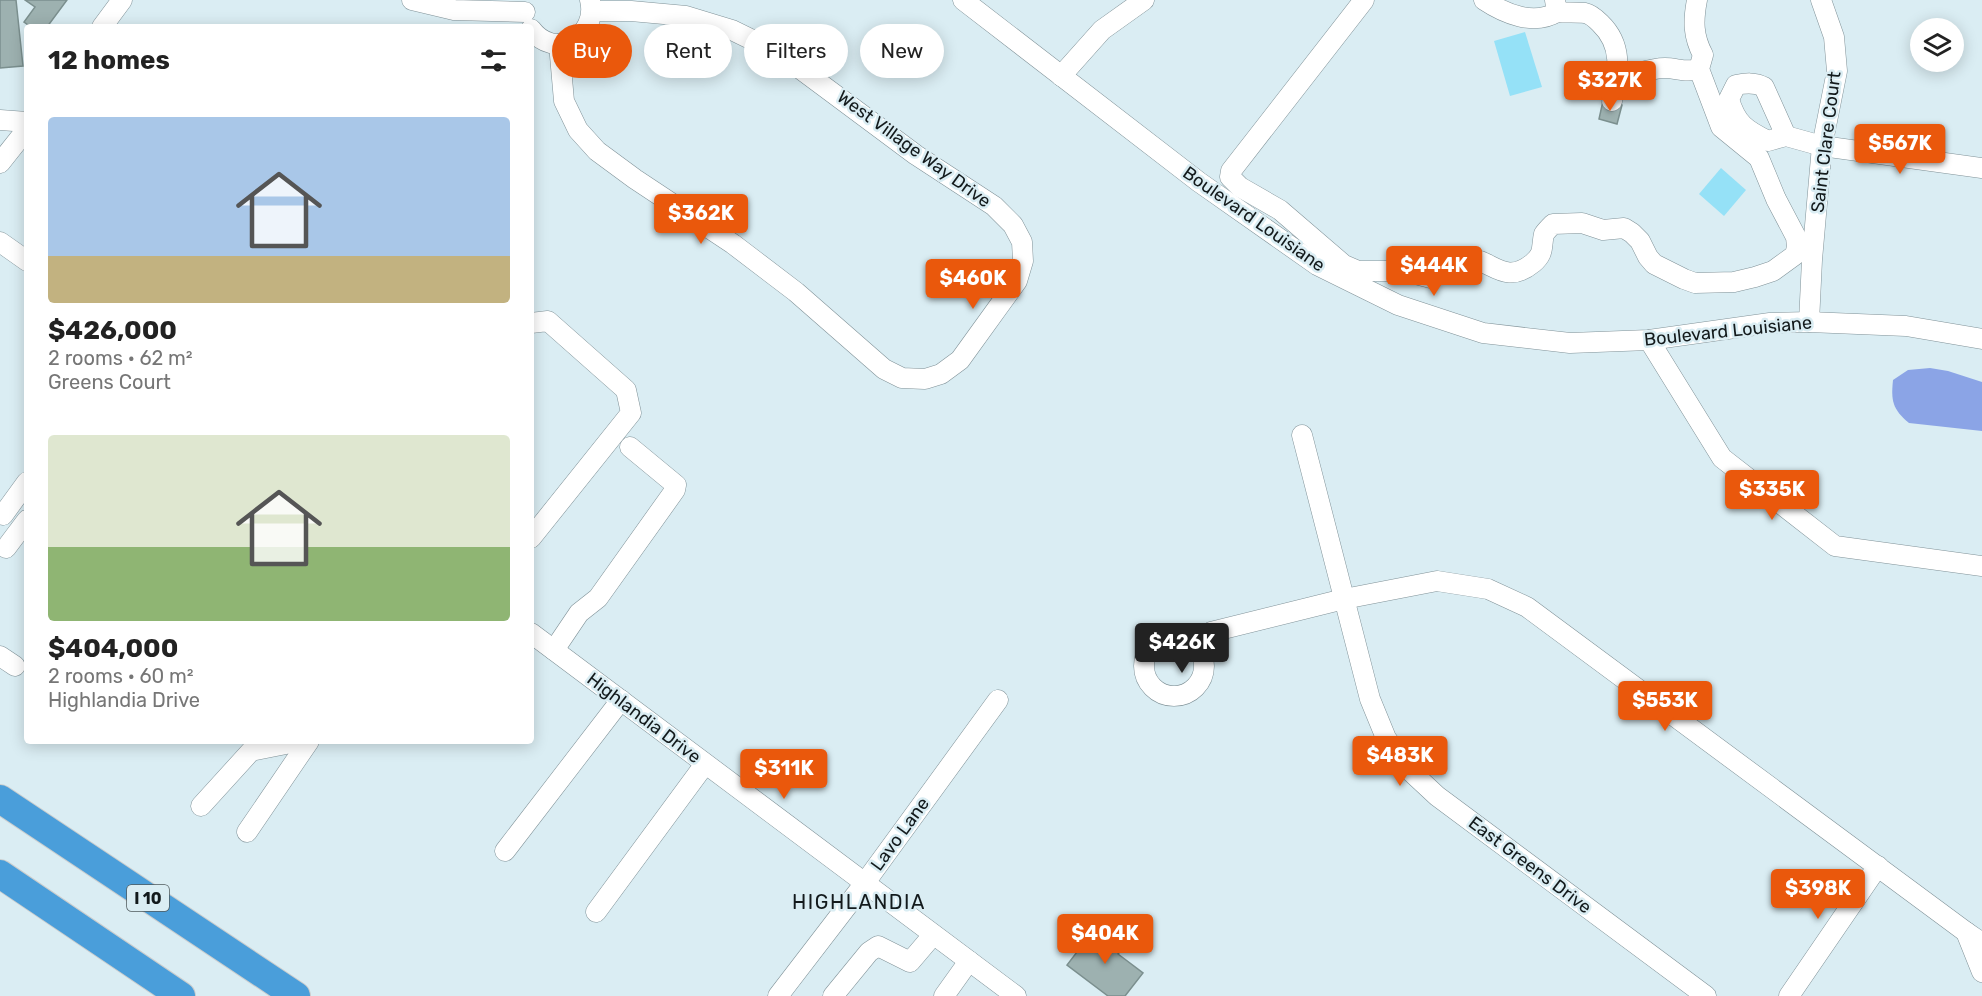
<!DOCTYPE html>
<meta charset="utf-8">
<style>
body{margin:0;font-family:Rubik,sans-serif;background:#f6f6f6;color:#222;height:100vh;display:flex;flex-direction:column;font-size:22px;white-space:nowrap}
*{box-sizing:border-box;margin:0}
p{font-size:20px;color:#767676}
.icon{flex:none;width:33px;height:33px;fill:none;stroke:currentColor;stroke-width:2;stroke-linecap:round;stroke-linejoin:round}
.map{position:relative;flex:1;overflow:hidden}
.side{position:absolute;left:24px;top:24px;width:510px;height:720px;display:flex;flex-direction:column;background:#fff;border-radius:6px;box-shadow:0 3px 15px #0003}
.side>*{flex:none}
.guide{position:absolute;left:552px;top:24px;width:570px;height:54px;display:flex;gap:12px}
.fabs{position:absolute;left:1910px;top:18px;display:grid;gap:12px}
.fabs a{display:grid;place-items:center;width:54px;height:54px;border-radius:50%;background:#fff;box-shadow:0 3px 15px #0003;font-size:30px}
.price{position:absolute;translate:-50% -51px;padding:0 14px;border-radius:6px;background:#ea580c;color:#fff;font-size:20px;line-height:39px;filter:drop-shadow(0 2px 3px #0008)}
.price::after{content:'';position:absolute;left:50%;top:36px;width:18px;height:14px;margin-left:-9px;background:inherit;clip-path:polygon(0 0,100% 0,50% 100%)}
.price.current{background:#222;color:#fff}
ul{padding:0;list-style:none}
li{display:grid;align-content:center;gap:12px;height:318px;padding:0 24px}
li span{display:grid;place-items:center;height:186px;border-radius:6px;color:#555}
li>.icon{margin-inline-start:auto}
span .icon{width:108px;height:108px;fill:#fffc;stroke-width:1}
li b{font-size:26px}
h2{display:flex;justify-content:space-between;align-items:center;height:72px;padding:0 24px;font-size:26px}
.tag{padding:0 21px;border-radius:27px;background:#fff;box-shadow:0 3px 15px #0003;font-size:21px;line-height:54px}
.tag.current{background:#ea580c;color:#fff}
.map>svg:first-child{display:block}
.green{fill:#95e1f7}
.water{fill:#8ba4e6}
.building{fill:#9db1b0;stroke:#7b8f8e;stroke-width:1.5}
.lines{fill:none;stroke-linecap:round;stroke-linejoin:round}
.minor-casing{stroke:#809298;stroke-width:21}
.highway-casing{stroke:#cbcdcd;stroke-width:30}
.minor{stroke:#fff;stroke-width:20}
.highway{stroke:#4a9eda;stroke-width:28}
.labels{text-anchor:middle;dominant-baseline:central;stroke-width:5;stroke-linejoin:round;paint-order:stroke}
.shield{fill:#daedf3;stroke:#4f595c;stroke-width:1.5}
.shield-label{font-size:16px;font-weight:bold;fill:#131a1c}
.street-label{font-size:18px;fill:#131a1c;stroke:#daedf3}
.neighbourhood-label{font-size:20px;letter-spacing:1.5px;fill:#131a1c;stroke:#daedf3}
</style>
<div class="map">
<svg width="1982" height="996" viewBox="0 0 1982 996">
<rect width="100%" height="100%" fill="#daedf3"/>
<g class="green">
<polygon points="1525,32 1542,87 1510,96 1494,41"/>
<polygon points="1721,168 1746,190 1724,216 1699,194"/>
</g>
<path class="water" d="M1930 368 1948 371 1982 382V431L1909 423C1892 409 1891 400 1893 380L1908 370Z"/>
<g class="building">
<polygon points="0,0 16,0 23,66 0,68"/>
<polygon points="25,0 67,0 47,27 31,27 24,22 35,7"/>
<polygon points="1603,101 1622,105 1617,124 1599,119"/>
<polygon points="1096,927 1123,948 1118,954 1143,973 1125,996 1108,996 1067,965"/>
</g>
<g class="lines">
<g class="minor-casing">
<g id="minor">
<polyline points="412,0 454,10 525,12"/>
<polyline points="963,0 1199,182 1317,265 1398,305 1483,333 1570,343 1649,340 1770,323 1809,322 1906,326 1982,339"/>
<path d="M1364 0 1231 171 1230 177 1240 187 1280 210 1344 265 1358 271H1404L1431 278C1444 274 1454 260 1468 259 1491 258 1504 287 1533 263 1545 253 1541 246 1544 234 1546 231 1550 227 1553 224L1582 223 1603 230 1624 228 1632 233 1640 241 1648 257 1654 264 1684 279 1695 283 1734 282 1755 277 1773 271 1795 255 1797 247 1796 237 1776 199 1759 158 1721 127 1699 69 1703 55C1693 36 1693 21 1697 0"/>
<path d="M1484 0C1505 14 1534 26 1557 12L1555 0"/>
<path d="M1557 12C1566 13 1576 12 1585 13 1590 14 1596 19 1600 23 1624 46 1618 72 1612 101"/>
<polyline points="102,27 122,0"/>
<path d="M531 29C554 61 599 37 590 0"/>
<polyline points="559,44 564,101 578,130 597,151 635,179 733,244 796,292 884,369 902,378 925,379 941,374 960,360 1017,281 1023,261 1022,242 1013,225 994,206 916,155 779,53 732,30 686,16 631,11 592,11"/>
<polyline points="1061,76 1102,30 1144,0"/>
<path d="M1617 78C1633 76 1648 68 1665 68 1677 68 1686 73 1699 69"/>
<polyline points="0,120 27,122"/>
<path d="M1786 136 1764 87C1755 82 1746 83 1736 85L1729 99C1736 124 1746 130 1768 141L1786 136 1822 146 1982 168"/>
<polyline points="0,163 27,129"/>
<polyline points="0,242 27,261"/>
<polyline points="1809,322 1812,260 1822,146 1837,71 1834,37 1821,0"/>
<polyline points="531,323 548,321 626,390 631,413 531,538"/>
<polyline points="1649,340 1722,458 1835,546 1982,566"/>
<polyline points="1302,435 1370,699 1386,738 1408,769 1437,796 1706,996"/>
<polyline points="3,515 27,482"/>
<polyline points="6,548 27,520"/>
<polyline points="531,633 1016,996"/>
<circle cx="1174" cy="666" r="30"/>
<polyline points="1194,642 1211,632 1344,599 1437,581 1488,589 1527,607 1966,932"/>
<polyline points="554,650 579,613 598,598 675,490 676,485 630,447"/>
<polyline points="0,656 15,666"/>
<polyline points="201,806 251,751 301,741"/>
<polyline points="247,832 309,741"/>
<polyline points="505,851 621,700"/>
<polyline points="596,912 705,764"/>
<polyline points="1982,943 1966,932 1982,972"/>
<polyline points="778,996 864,884 998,700"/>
<polyline points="833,996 869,952 878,946 910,962 933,935"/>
<polyline points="944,996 969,961"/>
<polyline points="1789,996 1878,866"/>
</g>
</g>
<g class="highway-casing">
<g id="highway">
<polyline points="0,799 296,996"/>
<polyline points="0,874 181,996"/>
</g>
</g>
<use href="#minor" class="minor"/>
<use href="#highway" class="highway"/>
</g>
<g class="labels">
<rect class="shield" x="127" y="885" width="42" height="26" rx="4.5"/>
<g class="shield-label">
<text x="148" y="898">I 10</text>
</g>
<g class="street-label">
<text transform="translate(1826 142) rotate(-83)">Saint Clare Court</text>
<text transform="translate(914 149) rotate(36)">West Village Way Drive</text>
<text transform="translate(1254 219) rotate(35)">Boulevard Louisiane</text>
<text transform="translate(1728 331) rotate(-6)">Boulevard Louisiane</text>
<text transform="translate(644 718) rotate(37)">Highlandia Drive</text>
<text transform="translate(900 834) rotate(-54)">Lavo Lane</text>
<text transform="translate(1530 865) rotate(37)">East Greens Drive</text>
</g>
<g class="neighbourhood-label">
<text x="859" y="902">HIGHLANDIA</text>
</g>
</g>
</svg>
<div class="fabs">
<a><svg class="icon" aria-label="layers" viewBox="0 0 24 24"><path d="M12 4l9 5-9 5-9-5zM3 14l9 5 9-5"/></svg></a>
</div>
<b class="price" style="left:1610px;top:112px">$327K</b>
<b class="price" style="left:1900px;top:175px">$567K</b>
<b class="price" style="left:701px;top:245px">$362K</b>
<b class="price" style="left:1434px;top:297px">$444K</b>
<b class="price" style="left:973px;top:310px">$460K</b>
<b class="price" style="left:1772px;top:521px">$335K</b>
<b class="price current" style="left:1182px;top:674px">$426K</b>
<b class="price" style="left:1665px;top:732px">$553K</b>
<b class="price" style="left:1400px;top:787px">$483K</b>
<b class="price" style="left:784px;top:800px">$311K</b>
<b class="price" style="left:1818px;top:920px">$398K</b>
<b class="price" style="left:1105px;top:965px">$404K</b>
<div class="guide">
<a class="tag current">Buy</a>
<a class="tag">Rent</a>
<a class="tag">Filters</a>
<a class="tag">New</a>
</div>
<section class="side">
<h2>12 homes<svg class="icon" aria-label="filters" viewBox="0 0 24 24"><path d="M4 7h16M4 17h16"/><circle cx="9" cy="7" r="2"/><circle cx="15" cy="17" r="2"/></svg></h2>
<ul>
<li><span style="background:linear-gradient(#a9c7e8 75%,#c2b280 0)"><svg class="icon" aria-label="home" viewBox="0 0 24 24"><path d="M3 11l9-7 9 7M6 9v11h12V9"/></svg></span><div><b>$426,000</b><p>2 rooms · 62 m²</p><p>Greens Court</p></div></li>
<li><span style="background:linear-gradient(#dfe7d0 60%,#8fb573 0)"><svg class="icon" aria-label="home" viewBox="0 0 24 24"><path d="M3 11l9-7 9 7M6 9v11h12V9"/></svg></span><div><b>$404,000</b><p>2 rooms · 60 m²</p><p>Highlandia Drive</p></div></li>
</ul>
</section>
</div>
